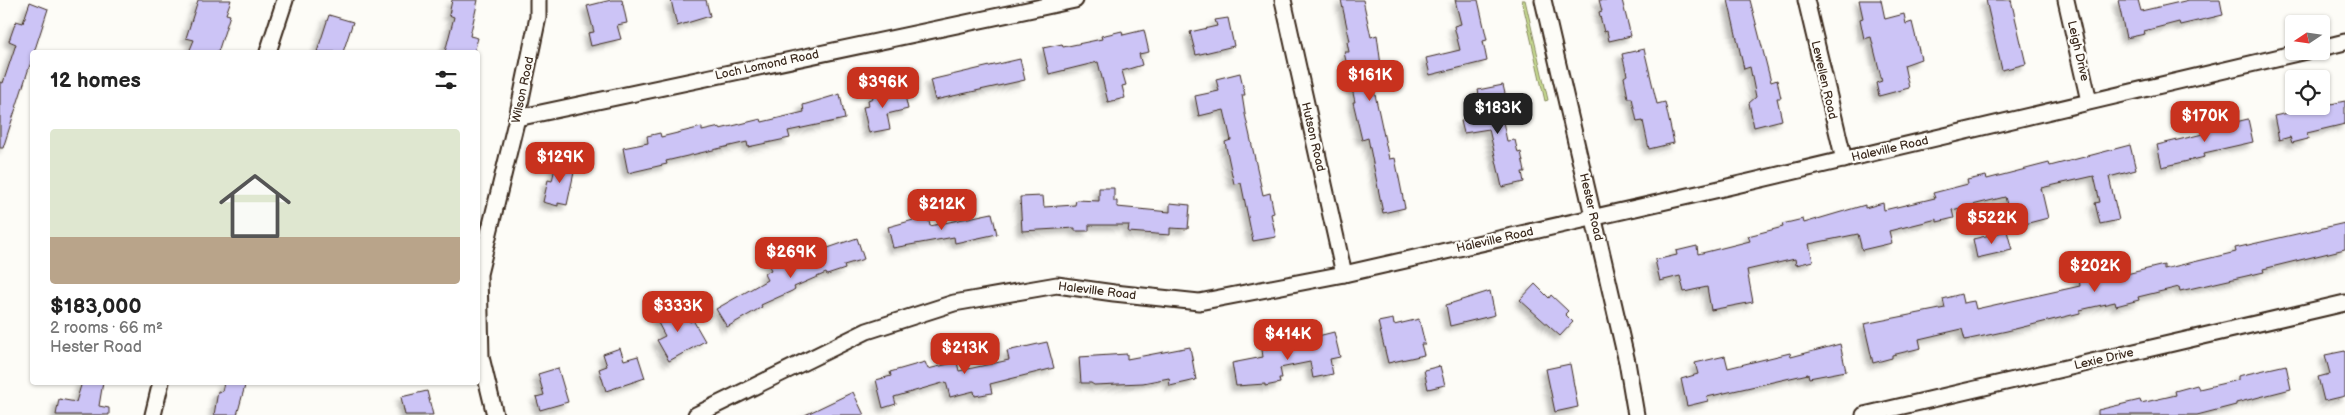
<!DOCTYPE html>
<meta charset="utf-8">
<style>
body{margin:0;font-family:"Balsamiq Sans",sans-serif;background:#f2f2f2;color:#222;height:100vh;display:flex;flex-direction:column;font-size:19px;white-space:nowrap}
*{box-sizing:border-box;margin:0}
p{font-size:16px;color:#767676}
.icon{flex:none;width:28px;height:28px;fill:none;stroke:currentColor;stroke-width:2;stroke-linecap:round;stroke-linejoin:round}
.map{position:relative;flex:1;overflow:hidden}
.details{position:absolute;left:30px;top:50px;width:450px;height:335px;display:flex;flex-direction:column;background:#fff;border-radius:5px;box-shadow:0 1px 4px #0004}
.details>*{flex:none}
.needle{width:32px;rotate:257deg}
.controls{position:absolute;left:2285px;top:15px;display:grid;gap:10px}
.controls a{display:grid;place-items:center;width:45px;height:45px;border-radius:5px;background:#fff;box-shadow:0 1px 4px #0004;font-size:25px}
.price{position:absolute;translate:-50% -42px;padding:0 11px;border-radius:10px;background:#c8321e;color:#fff;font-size:16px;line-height:32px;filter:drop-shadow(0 1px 2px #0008)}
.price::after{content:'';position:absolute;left:50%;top:30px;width:15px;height:11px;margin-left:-8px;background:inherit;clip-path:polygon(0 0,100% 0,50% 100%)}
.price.selected{background:#222;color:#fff}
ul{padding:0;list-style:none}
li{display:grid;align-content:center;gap:10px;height:265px;padding:0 20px}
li+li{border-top:1px solid #e0e0e0}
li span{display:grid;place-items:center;height:155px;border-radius:5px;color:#555}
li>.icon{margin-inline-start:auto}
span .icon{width:90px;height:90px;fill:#fffc;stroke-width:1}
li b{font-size:21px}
h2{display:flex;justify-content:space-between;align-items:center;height:60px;padding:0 20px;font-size:21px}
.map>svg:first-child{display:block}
.green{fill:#c9de93;stroke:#828458}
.building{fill:#ccc4f6;stroke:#3b2a1e;filter:url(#shadow)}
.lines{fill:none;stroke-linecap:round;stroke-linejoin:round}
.street-casing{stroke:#3b2a1e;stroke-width:19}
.street{stroke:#fdfcf7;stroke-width:15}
.labels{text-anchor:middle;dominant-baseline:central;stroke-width:4.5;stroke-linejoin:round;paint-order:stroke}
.street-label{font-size:12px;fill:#3b2a1e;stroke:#fdfcf7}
</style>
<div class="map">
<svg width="2345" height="415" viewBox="0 0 2345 415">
<defs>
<filter id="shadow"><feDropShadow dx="-4.5" dy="4.5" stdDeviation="2.5" flood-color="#0004"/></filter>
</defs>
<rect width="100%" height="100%" fill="#fdfcf7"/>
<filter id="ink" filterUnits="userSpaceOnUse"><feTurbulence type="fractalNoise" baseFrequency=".02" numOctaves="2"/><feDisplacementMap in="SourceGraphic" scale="10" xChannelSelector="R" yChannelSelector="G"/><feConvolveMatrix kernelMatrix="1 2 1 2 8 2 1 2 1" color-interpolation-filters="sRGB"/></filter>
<g filter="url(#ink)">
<polygon class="green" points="1522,0 1525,0 1548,100 1545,101"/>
<g class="building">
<polygon points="198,0 231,0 226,14 230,15 218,52 189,52 194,40 186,38"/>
<polygon points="452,0 478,0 470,36 478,38 474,52 445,52 454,17 449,15"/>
<polygon points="611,0 622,0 627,23 617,25 621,39 591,46 588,33 594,32 587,6"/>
<polygon points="671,0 706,0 710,16 677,26"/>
<polygon points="1341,0 1363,0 1371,37 1377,35 1382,73 1371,76 1389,159 1395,158 1405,208 1383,213 1368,138 1362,140 1353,102 1355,102 1344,52 1349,52 1347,42 1350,41"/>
<polygon points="1455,0 1478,0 1487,40 1483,41 1487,61 1430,75 1426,58 1460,50 1454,26 1461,24"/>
<polygon points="1599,0 1622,0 1631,36 1609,41 1607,31 1604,32 1599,12 1602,11"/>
<polygon points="1728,0 1750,0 1771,82 1777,80 1781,98 1777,98 1782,120 1754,127 1749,103 1756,97 1750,67 1744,69"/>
<polygon points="1859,0 1881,0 1885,19 1904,14 1906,24 1912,22 1921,59 1904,65 1909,88 1879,96 1876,83 1882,81 1871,37 1864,39 1860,19 1863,18"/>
<polygon points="1986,0 2011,0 2026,64 2002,70"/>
<polygon points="2118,0 2138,0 2141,11 2189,0 2220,0 2223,15 2180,25 2179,22 2144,31 2145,34 2126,38"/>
<polygon points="30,2 48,9 3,148 0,148 0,82 3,83 16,44 9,41 16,21 23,23"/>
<polygon points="329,15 353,22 343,52 317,52"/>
<polygon points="1228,18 1234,46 1196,55 1190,32 1217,26 1215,20"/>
<polygon points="1144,30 1149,52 1139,54 1142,65 1122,71 1126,85 1122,86 1125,98 1108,102 1098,62 1049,74 1043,48 1062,44 1063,47 1102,39 1101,36 1122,31 1123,35"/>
<polygon points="1644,49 1657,104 1665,102 1674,143 1649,149 1643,121 1637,122 1632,98 1628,98 1624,77 1627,75 1622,54"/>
<polygon points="1020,59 1025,80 935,100 930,80"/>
<polygon points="1240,73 1245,95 1242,95 1245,114 1263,195 1270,193 1274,213 1271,214 1276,237 1253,241 1241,183 1234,184 1225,142 1231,140 1224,110 1199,116 1195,96 1219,91 1216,79"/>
<polygon points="1503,85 1510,115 1502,117 1507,141 1515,140 1518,153 1521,152 1525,172 1522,172 1524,182 1502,187 1489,129 1464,133 1461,121 1481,116 1483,113 1478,90"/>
<polygon points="890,89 891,94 904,91 908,109 887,114 890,129 869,133 863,107 869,106 868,100 873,98 872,93"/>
<polygon points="840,94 845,119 788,131 790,138 748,147 747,142 666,161 667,164 628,173 623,148 648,143 647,136 660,133 661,137 702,127 702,131 720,127 720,129 761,119 762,122 804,112 803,105"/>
<polygon points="2345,101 2345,124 2307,133 2308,139 2292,143 2290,137 2279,140 2274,116"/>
<polygon points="2248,119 2253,142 2204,153 2205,157 2162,167 2157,145 2207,133 2207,129"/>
<polygon points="2130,145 2136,170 2109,177 2119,220 2100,224 2095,203 2100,202 2094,176 2041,188 2048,218 2013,227 2005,197 1952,210 1954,218 1937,222 1937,219 1889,231 1892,243 1862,250 1858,234 1809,244 1813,261 1796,265 1795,259 1747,270 1753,302 1711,310 1707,287 1684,292 1680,276 1660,281 1655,260 1677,255 1676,251 1697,246 1698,254 1750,241 1748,236 1783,227 1782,224 1803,219 1804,223 1865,205 1865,208 1883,203 1884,210 1935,198 1933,193 1968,184 1967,180 1986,176 1987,179 2049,163 2050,166"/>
<polygon points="557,159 576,163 567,205 558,203 558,206 543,202 548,180 552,181"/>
<polygon points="1099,188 1114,188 1114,201 1117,201 1117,207 1170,212 1170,203 1190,205 1188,229 1170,228 1170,235 1128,232 1129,225 1089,225 1089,231 1075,231 1075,228 1022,231 1020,197 1043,196 1044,207 1075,205 1076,200 1099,201"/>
<polygon points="992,213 997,234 955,243 954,237 893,248 888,227 928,216 930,226"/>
<polygon points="2345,223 2345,249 2263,269 2264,272 2180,291 2179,287 2138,297 2139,300 2116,306 2115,302 2080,310 2080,313 2007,331 1965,340 1962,329 1919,339 1921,348 1892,355 1892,358 1873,363 1864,324 1945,308 1943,299 1961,294 1963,303 1974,301 1976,309 2080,286 2079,278 2094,274 2097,281 2164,265 2164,269 2236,252 2235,248"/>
<polygon points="2007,231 2012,250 1977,258 1973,239"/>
<polygon points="857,238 864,259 844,265 845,269 827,275 826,273 794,287 795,289 792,291 761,305 762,307 727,327 716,309 767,280 764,274 771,270 768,264 782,258 784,263"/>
<polygon points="1535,284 1549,298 1551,295 1568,311 1565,314 1573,322 1560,336 1520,300"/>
<polygon points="1490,291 1495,315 1450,326 1446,305"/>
<polygon points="680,305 690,322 693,320 705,341 669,361 657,340 665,336 656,319"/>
<polygon points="1393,319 1394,325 1419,319 1425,344 1421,344 1424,355 1388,363 1378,322"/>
<polygon points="1334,332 1340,357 1330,359 1333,374 1313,378 1310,362 1280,368 1282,378 1279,378 1280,383 1265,386 1265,384 1236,386 1232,363 1263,357 1262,350"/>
<polygon points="1047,342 1054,368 990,384 992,393 975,396 974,391 950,397 946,382 894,397 896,404 883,408 876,380 891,376 890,372 925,362 928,369 957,362 959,371 1009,360 1007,351"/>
<polygon points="1840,344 1846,371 1809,378 1808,374 1707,397 1708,401 1687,406 1681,379 1698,374 1695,363 1725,356 1728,368 1790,353 1791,357"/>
<polygon points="1190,347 1196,380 1170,386 1169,378 1143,383 1094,385 1091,383 1081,383 1079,357 1127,354 1127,359"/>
<polygon points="620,348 624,360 638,356 645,378 606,391 599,369 607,366 603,354"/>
<polygon points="2345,351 2345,396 2324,401 2318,377 2330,374 2325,355"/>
<polygon points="1570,364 1578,407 1555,412 1546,369"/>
<polygon points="2286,365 2291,389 2236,403 2236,405 2197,415 2098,415 2098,410 2140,400 2141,403 2176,395 2175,391 2197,385 2199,389 2238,380 2238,376"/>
<polygon points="1440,366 1445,385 1428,389 1424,370"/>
<polygon points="558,368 568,402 540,410 536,397 544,395 538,374"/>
<polygon points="82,382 103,382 99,406 109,408 109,415 56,415 59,399 76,402"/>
<polygon points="224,382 246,382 237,415 214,415 218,391 222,392"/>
<polygon points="427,391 433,415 405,415 401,397"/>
<polygon points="853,392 864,415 805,415"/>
</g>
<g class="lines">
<g class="street-casing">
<g id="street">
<polyline points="1283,0 1344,274"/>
<polyline points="1543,0 1627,362 1636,415"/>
<polyline points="1806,0 1844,160"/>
<polyline points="2066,0 2089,101"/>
<polyline points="2321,48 2345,42"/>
<polyline points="268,52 285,0"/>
<polyline points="517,118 1075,0"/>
<polyline points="153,415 161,382"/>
<polyline points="495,415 481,357 479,274 517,118 538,17 538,0"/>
<polyline points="696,415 867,331 954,303 1057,285 1114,293 1199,302 1344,274 1715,190 2306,51"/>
<polyline points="1864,415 2345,303"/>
</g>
</g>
<use href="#street" class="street"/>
</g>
</g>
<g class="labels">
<g class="street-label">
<text transform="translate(2078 51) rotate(77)">Leigh Drive</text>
<text transform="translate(767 65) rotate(-12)">Loch Lomond Road</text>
<text transform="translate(1824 80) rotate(77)">Lewellen Road</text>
<text transform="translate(523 90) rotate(-78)">Wilson Road</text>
<text transform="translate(1313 137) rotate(77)">Hutson Road</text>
<text transform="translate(1890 149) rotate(-13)">Haleville Road</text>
<text transform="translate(1591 207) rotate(77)">Hester Road</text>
<text transform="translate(1495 240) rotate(-13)">Haleville Road</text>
<text transform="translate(1097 291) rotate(7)">Haleville Road</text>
<text transform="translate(2104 359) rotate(-13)">Lexie Drive</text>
</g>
</g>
</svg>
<div class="controls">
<a><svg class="needle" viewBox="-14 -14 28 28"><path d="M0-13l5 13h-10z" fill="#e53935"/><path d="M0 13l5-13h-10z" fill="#767676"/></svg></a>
<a><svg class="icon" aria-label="locate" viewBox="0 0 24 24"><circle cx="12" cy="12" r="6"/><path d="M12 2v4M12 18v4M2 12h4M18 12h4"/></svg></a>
</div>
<b class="price" style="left:1370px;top:102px">$161K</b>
<b class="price" style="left:883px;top:109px">$396K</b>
<b class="price selected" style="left:1498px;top:135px">$183K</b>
<b class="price" style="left:2205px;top:143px">$170K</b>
<b class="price" style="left:560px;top:184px">$129K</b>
<b class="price" style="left:942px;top:231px">$212K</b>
<b class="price" style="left:1992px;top:245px">$522K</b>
<b class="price" style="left:791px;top:279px">$269K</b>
<b class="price" style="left:2095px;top:293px">$202K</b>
<b class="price" style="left:678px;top:333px">$333K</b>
<b class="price" style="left:1288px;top:361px">$414K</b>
<b class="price" style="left:965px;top:375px">$213K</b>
<section class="details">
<h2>12 homes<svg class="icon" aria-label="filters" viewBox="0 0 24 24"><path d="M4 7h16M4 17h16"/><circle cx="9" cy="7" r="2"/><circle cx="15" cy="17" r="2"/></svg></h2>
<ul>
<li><span style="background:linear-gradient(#dfe7d0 70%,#b9a48a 0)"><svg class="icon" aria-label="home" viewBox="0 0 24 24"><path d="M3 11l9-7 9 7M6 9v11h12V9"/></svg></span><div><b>$183,000</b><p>2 rooms · 66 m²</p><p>Hester Road</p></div></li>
</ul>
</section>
</div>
